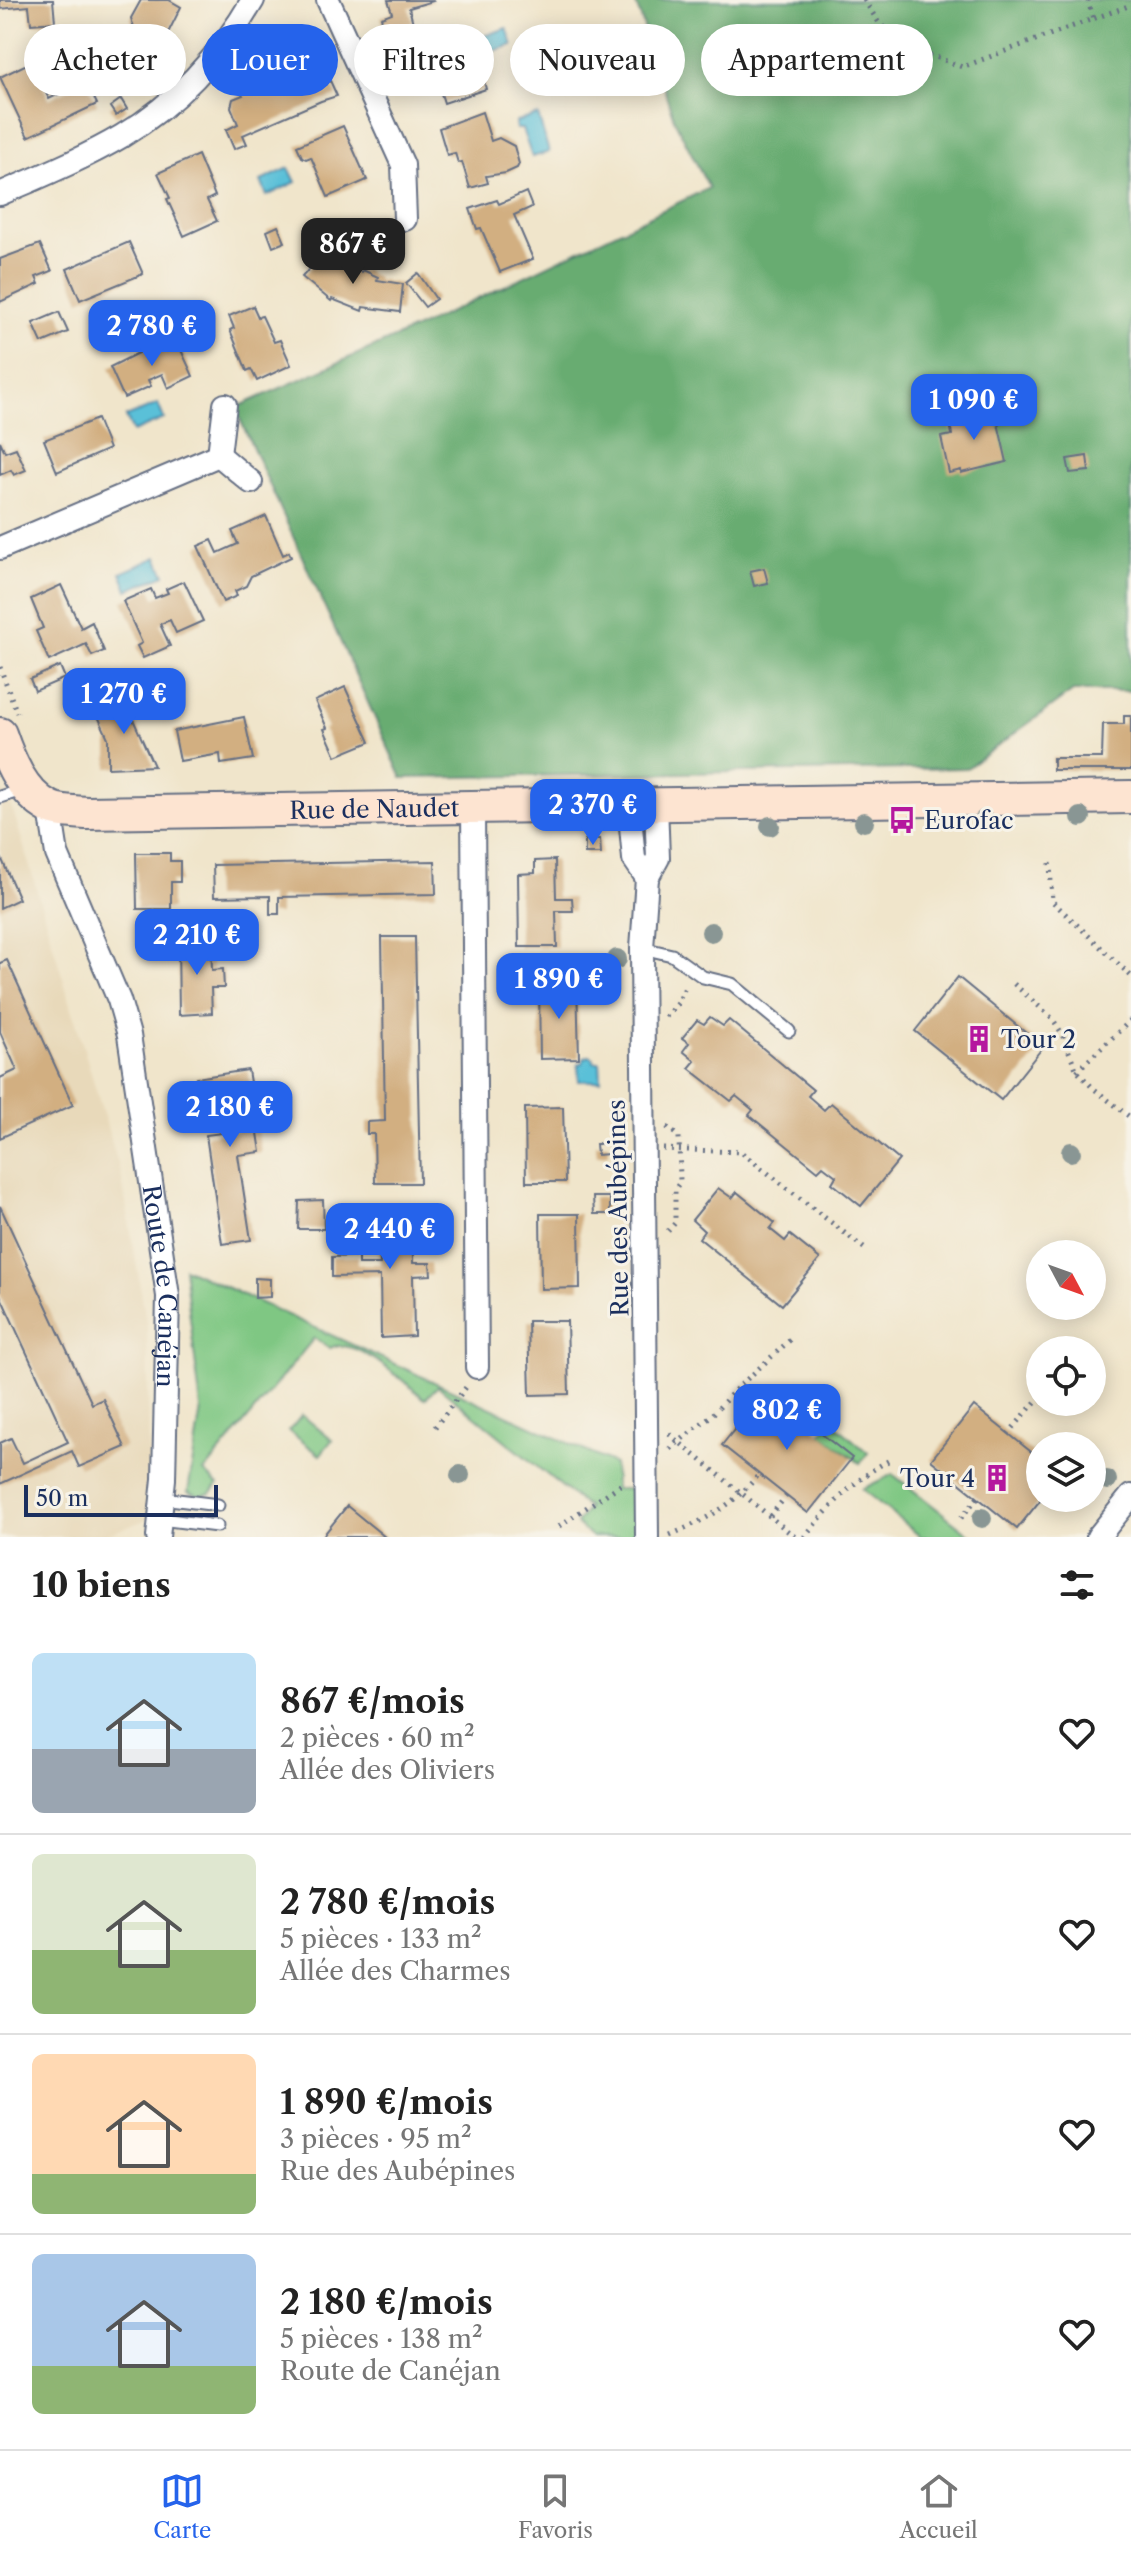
<!DOCTYPE html>
<html lang="fr">
<meta charset="utf-8">
<style>
body{margin:0;font-family:"Libre Caslon Text",serif;background:#f6f6f6;color:#222;height:100vh;display:flex;flex-direction:column;font-size:30px;white-space:nowrap}
*{box-sizing:border-box;margin:0}
p{font-size:26px;color:#767676}
.icon{flex:none;width:44px;height:44px;fill:none;stroke:currentColor;stroke-width:2;stroke-linecap:round;stroke-linejoin:round}
.map{position:relative;height:1537px;overflow:hidden}
.panel{display:flex;flex-direction:column;background:#fff;flex:1}
.panel>*{flex:none}
.hud{position:absolute;left:24px;top:24px;width:1084px;height:72px;display:flex;gap:16px}
.needle{width:52px;rotate:131deg}
.controls{position:absolute;left:1026px;top:1240px;display:grid;gap:16px}
.controls a{display:grid;place-items:center;width:80px;height:80px;border-radius:50%;background:#fff;box-shadow:0 4px 20px #0003;font-size:40px}
.scale{position:absolute;left:24px;bottom:20px;width:194px;box-sizing:border-box;padding-left:8px;border:4px solid #1b2f5e;border-top:0;font-size:22px;line-height:28px;white-space:nowrap;color:#1b2f5e;-webkit-text-stroke:6px #f7f3e8;paint-order:stroke}
.price{position:absolute;translate:-50% -68px;padding:0 18px;border-radius:16px;background:#2563eb;color:#fff;font-size:26px;line-height:52px;filter:drop-shadow(0 2px 4px #0008)}
.price::after{content:'';position:absolute;left:50%;top:48px;width:24px;height:18px;margin-left:-12px;background:inherit;clip-path:polygon(0 0,100% 0,50% 100%)}
.price.selected{background:#222;color:#fff}
ul{padding:0;list-style:none}
li{display:flex;align-items:center;gap:24px;height:200px;padding:0 32px}
li+li{border-top:2px solid #e0e0e0}
li span{display:grid;place-items:center;flex:none;width:224px;height:160px;border-radius:12px;color:#555}
li>.icon{margin-inline-start:auto}
span .icon{width:96px;height:96px;fill:#fffc;stroke-width:1}
li b{font-size:34px}
h2{display:flex;justify-content:space-between;align-items:center;height:96px;padding:0 32px;font-size:34px}
.tag{padding:0 28px;border-radius:36px;background:#fff;box-shadow:0 4px 20px #0003;font-size:28px;line-height:72px}
.tag.selected{background:#2563eb;color:#fff}
.menu{display:flex;justify-content:space-around;align-items:center;height:112px;border-top:2px solid #e0e0e0;background:#fff;font-size:22px;color:#767676}
.menu a{display:grid;justify-items:center;gap:4px}
.menu .selected{color:#2563eb}
.map>svg:first-child{display:block}
.built{fill:#e8d9ba}
.green{fill:#7fc783;stroke:#4d7b70;stroke-width:2}
.forest{fill:#67ac71;stroke:#416e68;stroke-width:2}
.water{fill:#5ac0d8;stroke:#3a789b;stroke-width:2}
.building{fill:#d2af81}
.lines{fill:none;stroke-linecap:round;stroke-linejoin:round}
.lane-casing{stroke:#666f84;stroke-width:15}
.street-casing{stroke:#666f84;stroke-width:26}
.secondary-casing{stroke:#666f84;stroke-width:36}
.path{stroke:#666f84;stroke-width:5;stroke-dasharray:2 6;stroke-linecap:butt}
.lane{stroke:#fff;stroke-width:11}
.street{stroke:#fff;stroke-width:22}
.secondary{stroke:#fde4d1;stroke-width:32}
.tree{fill:#899694}
.labels{text-anchor:middle;dominant-baseline:central;stroke-width:6;stroke-linejoin:round;paint-order:stroke}
.street-label{font-size:24px;fill:#1b2f5e;stroke:#f7f3e8}
.poi-label{font-size:24px;fill:#1b2f5e;stroke:#f7f3e8;text-anchor:start}
</style>
<div class="map">
<svg width="1131" height="1537" viewBox="0 0 1131 1537">
<rect width="100%" height="100%" fill="#f7f3e8"/>
<filter id="ink" filterUnits="userSpaceOnUse"><feTurbulence type="fractalNoise" baseFrequency=".0125" numOctaves="2"/><feDisplacementMap in="SourceGraphic" scale="16" xChannelSelector="R" yChannelSelector="G"/><feConvolveMatrix kernelMatrix="1 2 1 2 8 2 1 2 1" color-interpolation-filters="sRGB"/></filter>
<filter id="wash" filterUnits="userSpaceOnUse"><feTurbulence type="fractalNoise" baseFrequency=".006" numOctaves="4" result="noise"/><feDisplacementMap in="SourceGraphic" scale="32" xChannelSelector="R" yChannelSelector="G"/><feGaussianBlur stdDeviation="1.8" result="paint"/><feColorMatrix in="noise" values="0 0 0 0 0 0 0 0 0 0 0 0 0 0 0 0 0 1.4 0 .05"/><feComposite in="paint" operator="in"/></filter>
<g filter="url(#wash)">
<rect width="100%" height="100%" fill="#f0e5cb"/>
<polygon class="built" points="0,788 12,807 121,1174 147,1327 150,1518 101,1537 0,1537"/>
<g class="green">
<path d="M184 1268 614 1464 615 1489H635L637 1537H592L576 1524 588 1508 438 1386 425 1399C406 1384 355 1335 330 1348L314 1338 204 1472 218 1485 211 1493 200 1496 188 1492 201 1409Z"/>
<polygon points="302,1415 332,1440 320,1455 289,1431"/>
<polygon points="831,1421 868,1453 860,1463 821,1434"/>
<polygon points="893,1474 895,1476 973,1537 921,1537 862,1489"/>
</g>
<polygon class="forest" points="635,0 1131,0 1131,691 1073,691 967,768 402,778 235,408 419,327 709,188 674,119"/>
<g class="water">
<polygon points="507,28 513,45 480,55 475,39"/>
<polygon points="78,55 86,72 56,87 49,71"/>
<polygon points="538,115 549,152 532,157 522,129 516,129 515,122"/>
<polygon points="289,168 296,182 267,196 261,181"/>
<polygon points="158,404 164,419 133,432 126,417"/>
<polygon points="157,557 165,575 128,590 121,573"/>
<polygon points="590,1056 593,1058 594,1062 600,1062 601,1081 579,1081 578,1064 582,1063 585,1057"/>
</g>
<g id="blocks">
<g class="building">
<polygon points="0,0 53,0 55,22 31,24 29,6 0,9"/>
<polygon points="141,0 169,0 181,7 164,41 153,36 149,41 156,67 123,76 112,42 136,35 131,18"/>
<polygon points="388,0 432,0 433,1 409,8 413,23 385,31 381,17 392,13"/>
<polygon points="431,41 436,56 447,53 450,66 466,61 470,74 481,70 486,89 444,103 439,87 436,89 426,82 425,79 410,84 400,51"/>
<polygon points="31,62 49,99 86,81 97,104 28,137 0,77"/>
<polygon points="240,62 247,68 237,80 230,75"/>
<polygon points="307,67 313,82 328,76 337,96 321,101 243,135 247,144 234,149 226,130 238,124 231,107 233,99 243,95 241,92"/>
<polygon points="121,99 127,109 116,116 110,107"/>
<polygon points="482,112 491,141 499,138 514,146 519,164 517,168 506,173 486,176 488,183 470,188 462,162 458,163 455,153 447,155 439,128"/>
<polygon points="343,126 367,180 328,197 311,157 306,159 302,157 297,146"/>
<polygon points="198,155 215,196 207,200 217,221 184,236 167,199 170,198 158,173"/>
<polygon points="526,192 532,207 514,215 533,259 500,272 481,228 477,229 470,209 497,200 499,204"/>
<polygon points="278,226 285,242 273,247 267,231"/>
<polygon points="129,242 143,274 80,300 67,269"/>
<polygon points="40,244 52,271 36,277 39,284 0,302 0,259"/>
<polygon points="326,250 348,268 349,266 362,272 363,270 378,277 377,280 403,284 400,312 363,307 362,311 332,299 331,301 302,277"/>
<polygon points="418,273 436,299 425,307 406,283"/>
<polygon points="253,306 258,317 262,316 274,342 280,340 291,365 257,381 251,369 247,371 230,330 234,328 229,316"/>
<polygon points="59,312 68,332 42,343 33,323"/>
<polygon points="175,337 193,376 168,388 162,374 148,380 151,386 124,398 110,367 164,340 164,342"/>
<polygon points="975,409 977,414 995,410 1007,462 961,473 961,470 949,473 941,437 952,435 949,417"/>
<polygon points="97,419 109,449 57,472 44,440"/>
<polygon points="0,441 5,452 16,448 26,470 14,475 11,470 0,475"/>
<polygon points="1087,456 1089,471 1070,473 1067,459"/>
<polygon points="266,516 283,555 289,552 291,557 251,576 246,586 235,591 237,596 223,602 198,546 212,540 218,553 238,544 232,531"/>
<polygon points="764,568 768,583 754,586 750,571"/>
<polygon points="184,581 203,621 176,633 170,620 160,624 170,646 143,658 137,646 142,643 123,601 151,589 155,598 168,593 166,589"/>
<polygon points="61,585 81,628 92,622 104,651 92,656 86,644 49,661 36,631 43,628 31,599"/>
<polygon points="60,666 65,678 35,691 30,679"/>
<polygon points="345,687 370,742 336,756 324,729 327,728 315,701"/>
<polygon points="135,697 142,712 132,717 154,766 108,768 108,738 97,714"/>
<polygon points="1124,716 1131,716 1131,770 1053,770 1053,758 1102,758 1103,724 1124,724"/>
<polygon points="244,717 253,759 221,764 220,754 180,761 174,731"/>
<polygon points="600,839 601,854 585,854 585,840"/>
<polygon points="136,853 170,853 170,861 180,861 180,882 171,882 171,909 137,909"/>
<polygon points="0,855 19,899 0,908"/>
<polygon points="555,860 556,898 572,898 573,911 556,911 557,947 519,947 518,874 535,873 535,861"/>
<polygon points="435,861 436,894 279,897 279,914 270,914 270,896 214,897 213,865"/>
<polygon points="382,937 415,937 420,1183 375,1183 374,1134 367,1134 367,1122 385,1121"/>
<polygon points="178,940 211,940 212,970 223,969 224,988 211,988 212,1013 179,1015"/>
<polygon points="7,960 73,1105 0,1138 0,1078 17,1070 0,1032 0,963"/>
<polygon points="958,977 1043,1047 1001,1100 915,1031"/>
<polygon points="577,982 579,1058 540,1059 539,983"/>
<polygon points="710,1017 723,1026 729,1020 813,1090 808,1096 824,1110 831,1103 899,1160 861,1206 832,1183 836,1176 823,1166 818,1171 749,1115 753,1110 736,1096 731,1101 689,1068 695,1061 683,1051 689,1043 682,1038 697,1020 704,1024"/>
<polygon points="248,1070 261,1152 238,1155 251,1240 222,1244 206,1135 237,1131 233,1107 200,1112 196,1078"/>
<polygon points="563,1107 565,1182 526,1182 525,1108"/>
<polygon points="596,1144 609,1144 609,1154 597,1155"/>
<polygon points="718,1188 732,1198 737,1192 775,1223 770,1229 785,1241 790,1235 820,1259 782,1305 699,1238 704,1231 692,1220"/>
<polygon points="593,1197 610,1197 610,1214 594,1214"/>
<polygon points="323,1200 324,1229 298,1229 299,1201"/>
<polygon points="0,1206 92,1404 103,1399 125,1447 79,1467 72,1451 0,1484 0,1443 11,1438 23,1463 68,1442 0,1295"/>
<polygon points="412,1214 413,1263 430,1263 431,1275 413,1276 414,1336 381,1338 380,1276 332,1277 332,1257 358,1256 358,1264 380,1264 379,1241 367,1241 367,1215"/>
<polygon points="540,1214 579,1214 580,1288 541,1289"/>
<polygon points="255,1278 270,1279 270,1297 255,1298"/>
<polygon points="528,1321 567,1321 569,1394 530,1395"/>
<polygon points="766,1390 852,1458 808,1513 722,1445"/>
<polygon points="974,1406 1040,1459 1040,1498 1042,1498 1017,1529 931,1460"/>
<polygon points="347,1506 385,1537 322,1537"/>
</g>
</g>
</g>
<g filter="url(#ink)">
<use href="#blocks" fill-opacity="0" stroke="#666f84" stroke-width="2"/>
<g class="lines">
<g class="lane-casing">
<g id="lane">
<polyline points="0,797 22,790"/>
<polyline points="642,948 672,955 703,977 732,984 789,1031"/>
<polyline points="162,1498 218,1505"/>
<polyline points="160,1519 217,1526"/>
</g>
</g>
<g class="street-casing">
<g id="street">
<polyline points="328,0 403,165 405,219"/>
<path d="M0 194C41 176 83 159 122 136 177 103 221 55 253 0"/>
<polyline points="219,455 225,405"/>
<polyline points="0,548 219,455 251,482"/>
<polyline points="629,805 634,859 647,878"/>
<polyline points="473,807 477,1367"/>
<path id="s1" d="M50 809 57 854 119 1000 129 1035 168 1296 164 1479 158 1537"/>
<polyline points="647,1537 642,948 647,878 658,858 656,804"/>
<polyline points="1098,1537 1131,1496"/>
</g>
</g>
<g class="secondary-casing">
<g id="secondary">
<path id="s2" d="M0 734C9 760 22 793 49 807 58 812 75 812 86 813L1131 797"/>
</g>
</g>
<g class="path">
<polyline points="864,0 879,23 902,44 962,67 1131,5"/>
<polyline points="1088,0 1093,19"/>
<polyline points="0,667 17,713"/>
<polyline points="1050,863 1052,901 1131,976"/>
<polyline points="1014,984 1052,1018 1061,1032 1077,1071 1093,1088 1131,1118"/>
<polyline points="666,1017 678,1003 686,985"/>
<polyline points="1077,1071 1131,1020"/>
<polyline points="667,1127 679,1137 680,1182 675,1189 675,1223 668,1231"/>
<polyline points="663,1149 741,1152 865,1249"/>
<polyline points="435,1427 467,1386"/>
<polyline points="669,1434 795,1537"/>
<polyline points="1008,1434 1037,1400"/>
<polyline points="670,1449 713,1414 735,1390 790,1340"/>
<polyline points="770,1516 787,1495"/>
<polyline points="961,1518 978,1497"/>
<polyline points="559,1526 623,1483"/>
<path d="M670 1535C707 1519 733 1506 759 1474"/>
<path d="M804 1537C829 1508 854 1479 888 1461"/>
</g>
<use href="#lane" class="lane"/>
<use href="#street" class="street"/>
<use href="#secondary" class="secondary"/>
</g>
<g class="tree">
<circle cx="1081" cy="817" r="10"/>
<circle cx="984" cy="820" r="10"/>
<circle cx="864" cy="822" r="10"/>
<circle cx="770" cy="826" r="10"/>
<circle cx="711" cy="932" r="10"/>
<circle cx="617" cy="959" r="10"/>
<circle cx="1071" cy="1152" r="10"/>
<circle cx="460" cy="1475" r="10"/>
<circle cx="1107" cy="1480" r="10"/>
<circle cx="982" cy="1518" r="10"/>
</g>
</g>
<defs>
<g id="bus-bare" transform="scale(2.16)"><path d="M-5-6H5V4H4V6H2V4H-2V6H-4V4H-5ZM-3.5-4V0h7V-4ZM-3.5 1.2v1.5H-2V1.2ZM2 1.2v1.5H3.5V1.2Z" fill="#b5179e" stroke="#f7f3e8" stroke-width="2.5" paint-order="stroke"/></g>
<g id="building-bare" transform="scale(2.16)"><path d="M-4-6H4V6H1V3H-1V6H-4ZM-2.5-4.3h1.7v1.8h-1.7ZM.8-4.3h1.7v1.8H.8ZM-2.5-1h1.7V.8h-1.7ZM.8-1h1.7V.8H.8Z" fill="#b5179e" stroke="#f7f3e8" stroke-width="2.5" paint-order="stroke"/></g>
</defs>
<g fill-rule="evenodd">
<use href="#bus-bare" x="902" y="820"/>
<use href="#building-bare" x="979" y="1039"/>
<use href="#building-bare" x="997" y="1478"/>
</g>
<g class="labels">
<g class="street-label">
<text stroke="none"><textPath href="#s2" startOffset="416">Rue de Naudet</textPath></text>
<text transform="translate(618 1208) rotate(-91)">Rue des Aubépines</text>
<text stroke="none"><textPath href="#s1" startOffset="494">Route de Canéjan</textPath></text>
</g>
<g class="poi-label">
<text x="924" y="820">Eurofac</text>
<text x="1001" y="1039">Tour 2</text>
<text x="975" y="1478" text-anchor="end">Tour 4</text>
</g>
</g>
</svg>
<div class="controls">
<a><svg class="needle" viewBox="-14 -14 28 28"><path d="M0-13l5 13h-10z" fill="#e53935"/><path d="M0 13l5-13h-10z" fill="#767676"/></svg></a>
<a><svg class="icon" aria-label="locate" viewBox="0 0 24 24"><circle cx="12" cy="12" r="6"/><path d="M12 2v4M12 18v4M2 12h4M18 12h4"/></svg></a>
<a><svg class="icon" aria-label="layers" viewBox="0 0 24 24"><path d="M12 4l9 5-9 5-9-5zM3 14l9 5 9-5"/></svg></a>
</div>
<div class="scale">50 m</div>
<b class="price selected" style="left:353px;top:286px">867 €</b>
<b class="price" style="left:152px;top:368px">2 780 €</b>
<b class="price" style="left:974px;top:442px">1 090 €</b>
<b class="price" style="left:124px;top:736px">1 270 €</b>
<b class="price" style="left:593px;top:847px">2 370 €</b>
<b class="price" style="left:197px;top:977px">2 210 €</b>
<b class="price" style="left:559px;top:1021px">1 890 €</b>
<b class="price" style="left:230px;top:1149px">2 180 €</b>
<b class="price" style="left:390px;top:1271px">2 440 €</b>
<b class="price" style="left:787px;top:1452px">802 €</b>
<div class="hud">
<a class="tag">Acheter</a>
<a class="tag selected">Louer</a>
<a class="tag">Filtres</a>
<a class="tag">Nouveau</a>
<a class="tag">Appartement</a>
</div>
</div>
<section class="panel">
<h2>10 biens<svg class="icon" aria-label="filters" viewBox="0 0 24 24"><path d="M4 7h16M4 17h16"/><circle cx="9" cy="7" r="2"/><circle cx="15" cy="17" r="2"/></svg></h2>
<ul>
<li><span style="background:linear-gradient(#bfe0f5 60%,#9aa5b1 0)"><svg class="icon" aria-label="home" viewBox="0 0 24 24"><path d="M3 11l9-7 9 7M6 9v11h12V9"/></svg></span><div><b>867 €/mois</b><p>2 pièces · 60 m²</p><p>Allée des Oliviers</p></div><svg class="icon" aria-label="heart" viewBox="0 0 24 24"><path d="M12 20l-8-8c-3-5 5-10 8-4 3-6 11-1 8 4z"/></svg></li>
<li><span style="background:linear-gradient(#dfe7d0 60%,#8fb573 0)"><svg class="icon" aria-label="home" viewBox="0 0 24 24"><path d="M3 11l9-7 9 7M6 9v11h12V9"/></svg></span><div><b>2 780 €/mois</b><p>5 pièces · 133 m²</p><p>Allée des Charmes</p></div><svg class="icon" aria-label="heart" viewBox="0 0 24 24"><path d="M12 20l-8-8c-3-5 5-10 8-4 3-6 11-1 8 4z"/></svg></li>
<li><span style="background:linear-gradient(#ffd9b3 75%,#8fb573 0)"><svg class="icon" aria-label="home" viewBox="0 0 24 24"><path d="M3 11l9-7 9 7M6 9v11h12V9"/></svg></span><div><b>1 890 €/mois</b><p>3 pièces · 95 m²</p><p>Rue des Aubépines</p></div><svg class="icon" aria-label="heart" viewBox="0 0 24 24"><path d="M12 20l-8-8c-3-5 5-10 8-4 3-6 11-1 8 4z"/></svg></li>
<li><span style="background:linear-gradient(#a9c7e8 70%,#8fb573 0)"><svg class="icon" aria-label="home" viewBox="0 0 24 24"><path d="M3 11l9-7 9 7M6 9v11h12V9"/></svg></span><div><b>2 180 €/mois</b><p>5 pièces · 138 m²</p><p>Route de Canéjan</p></div><svg class="icon" aria-label="heart" viewBox="0 0 24 24"><path d="M12 20l-8-8c-3-5 5-10 8-4 3-6 11-1 8 4z"/></svg></li>
</ul>
</section>
<nav class="menu">
<a class="selected"><svg class="icon" aria-label="map" viewBox="0 0 24 24"><path d="M3 6l6-2 6 2 6-2v14l-6 2-6-2-6 2zM9 4v14M15 6v14"/></svg>Carte</a>
<a><svg class="icon" aria-label="saved" viewBox="0 0 24 24"><path d="M7 4h10v16l-5-4-5 4z"/></svg>Favoris</a>
<a><svg class="icon" aria-label="home" viewBox="0 0 24 24"><path d="M3 11l9-7 9 7M6 9v11h12V9"/></svg>Accueil</a>
</nav>
